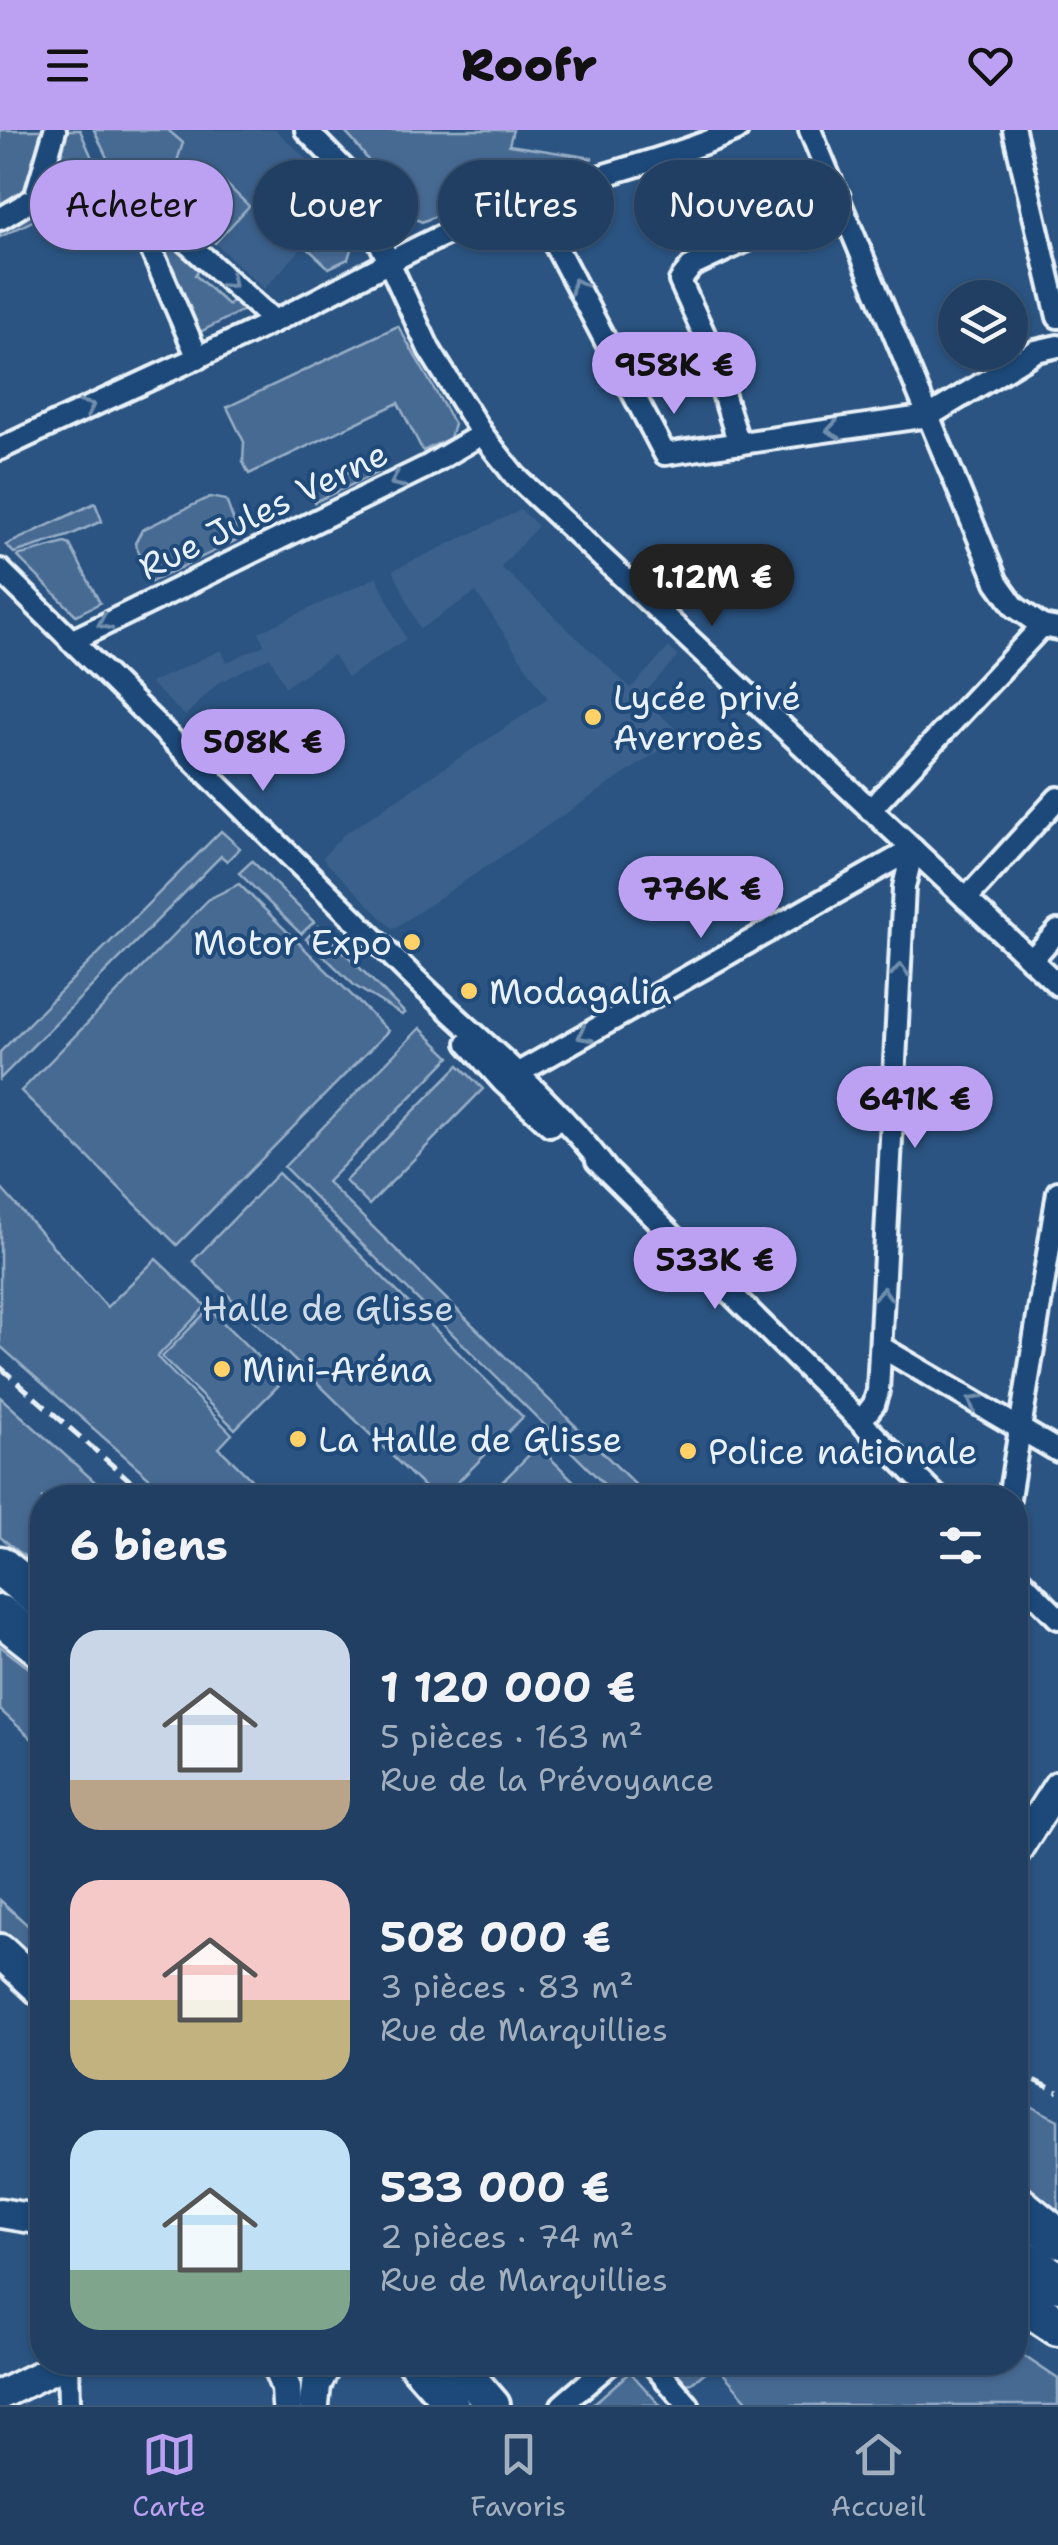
<!DOCTYPE html>
<html lang="fr">
<meta charset="utf-8">
<style>
body{margin:0;font-family:"Shantell Sans",sans-serif;background:#284668;color:#f1f3f6;height:100vh;display:flex;flex-direction:column;font-size:38px;white-space:nowrap}
*{box-sizing:border-box;margin:0}
p{font-size:32px;color:#a2afbe}
.icon{flex:none;width:55px;height:55px;fill:none;stroke:currentColor;stroke-width:2;stroke-linecap:round;stroke-linejoin:round}
.map{position:relative;flex:1;overflow:hidden}
.sheet{position:absolute;left:30px;top:1355px;width:998px;height:890px;display:flex;flex-direction:column;background:#203f62;border-radius:40px;box-shadow:0 2px 8px #0004,0 0 0 2px #3d5877}
.sheet>*{flex:none}
.banner{position:absolute;left:30px;top:30px;width:1000px;height:90px;display:flex;gap:20px}
.buttons{position:absolute;left:938px;top:150px;display:grid;gap:20px}
.buttons a{display:grid;place-items:center;width:90px;height:90px;border-radius:50%;background:#203f62;box-shadow:0 2px 8px #0004,0 0 0 2px #3d5877;font-size:50px}
.price{position:absolute;translate:-50% -85px;padding:0 22px;border-radius:35px;background:#bca0f2;color:#111;font-size:32px;line-height:65px;filter:drop-shadow(0 2px 5px #0008)}
.price::after{content:'';position:absolute;left:50%;top:60px;width:30px;height:22px;margin-left:-15px;background:inherit;clip-path:polygon(0 0,100% 0,50% 100%)}
.price.current{background:#222;color:#fff}
ul{padding:0;list-style:none}
li{display:flex;align-items:center;gap:30px;height:250px;padding:0 40px}
li span{display:grid;place-items:center;flex:none;width:280px;height:200px;border-radius:30px;color:#555}
li>.icon{margin-inline-start:auto}
span .icon{width:120px;height:120px;fill:#fffc;stroke-width:1}
li b{font-size:42px}
h2{display:flex;justify-content:space-between;align-items:center;height:120px;padding:0 40px;font-size:42px}
.chip{padding:0 35px;border-radius:45px;background:#203f62;box-shadow:0 2px 8px #0004,0 0 0 2px #3d5877;font-size:35px;line-height:90px}
.chip.current{background:#bca0f2;color:#111}
header{display:flex;justify-content:space-between;align-items:center;height:130px;padding:0 40px;background:#bca0f2;color:#111;font-size:45px;font-weight:800}
.tab-bar{display:flex;justify-content:space-around;align-items:center;height:140px;border-top:2px solid #3d5877;background:#203f62;font-size:28px;color:#a2afbe}
.tab-bar a{display:grid;justify-items:center;gap:5px}
.tab-bar .current{color:#bca0f2}
.map>svg:first-child{display:block}
.built{fill:#3a608b}
.green{fill:#476b93;stroke:#98aec6;stroke-width:2.5}
.lines{fill:none;stroke-linecap:round;stroke-linejoin:round}
.street-casing{stroke:#e8f1f8;stroke-width:28}
.secondary-casing{stroke:#e8f1f8;stroke-width:35}
.primary-casing{stroke:#e8f1f8;stroke-width:40}
.highway-casing{stroke:#e8f1f8;stroke-width:45}
.street{stroke:#1f4a7a;stroke-width:20}
.secondary{stroke:#1f4a7a;stroke-width:28}
.primary{stroke:#1f4a7a;stroke-width:32}
.highway{stroke:#1f4a7a;stroke-width:38}
.rail{stroke:#e8f1f8;stroke-width:5;stroke-dasharray:15 8;stroke-linecap:butt}
.oneway{stroke:#6f8dac}
.poi-dot{fill:#ffd166;stroke:#1f4a7a;stroke-width:4}
.labels{text-anchor:middle;dominant-baseline:central;stroke-width:8;stroke-linejoin:round;paint-order:stroke}
.street-label{font-size:35px;fill:#e8f1f8;stroke:#1f4a7a}
.poi-label{font-size:35px;fill:#e8f1f8;stroke:#1f4a7a;text-anchor:start}
.park-label{font-size:35px;fill:#d0dde9;stroke:#1f4a7a}
</style>
<header><svg class="icon" aria-label="menu" viewBox="0 0 24 24"><path d="M4 6h16M4 12h16M4 18h16"/></svg>Roofr<svg class="icon" aria-label="heart" viewBox="0 0 24 24"><path d="M12 20l-8-8c-3-5 5-10 8-4 3-6 11-1 8 4z"/></svg></header>
<div class="map">
<svg width="1058" height="2275" viewBox="0 0 1058 2275">
<rect width="100%" height="100%" fill="#2b5482"/>
<filter id="ink" filterUnits="userSpaceOnUse"><feTurbulence type="fractalNoise" baseFrequency=".01" numOctaves="2"/><feDisplacementMap in="SourceGraphic" scale="20" xChannelSelector="R" yChannelSelector="G"/><feConvolveMatrix kernelMatrix="1 2 1 2 8 2 1 2 1" color-interpolation-filters="sRGB"/></filter>
<g filter="url(#ink)">
<g class="built">
<polygon points="142,0 276,0 331,52 345,72 264,159 141,44"/>
<polygon points="521,380 538,396 501,437 631,558 669,517 678,526 641,567 683,605 393,799 322,728 343,705 548,569 476,462 420,499 393,440"/>
<polygon points="377,447 406,509 348,547 333,525 285,557 270,527 218,553 185,586 150,553 221,520 227,532 264,515 259,502"/>
</g>
<g class="green">
<polygon points="0,0 80,0 104,56 0,107"/>
<polygon points="94,0 168,0 183,13 177,31 190,37 198,51 218,46 249,76 215,113 142,44 132,49 115,45"/>
<path d="M343 0H513L509 15 593 28 513 53 422 92 394 80C381 49 367 24 343 0Z"/>
<polygon points="345,72 357,100 348,129 329,138 305,116"/>
<polygon points="167,106 201,136 195,145 228,175 237,166 249,177 200,202 161,120 159,113"/>
<polygon points="398,196 454,294 450,308 423,321 398,273 249,344 243,332 244,312 227,277"/>
<polygon points="373,330 379,342 315,372 310,361"/>
<polygon points="210,367 226,370 236,397 245,400 247,405 151,452 148,445 151,438 144,434 135,413 142,400"/>
<polygon points="95,373 102,391 68,406 14,423 6,415"/>
<polygon points="65,413 70,415 100,473 76,485 17,426"/>
<polygon points="221,701 240,718 227,731 221,726 0,949 0,922"/>
<polygon points="252,731 314,792 301,804 239,743"/>
<polygon points="239,754 388,901 177,1115 21,961 209,769"/>
<polygon points="318,796 405,883 402,885 355,856 306,809"/>
<polygon points="420,898 450,927 327,1052 648,1367 617,1367 284,1037"/>
<polygon points="459,935 483,959 369,1075 345,1051"/>
<polygon points="278,1043 523,1287 443,1367 434,1367 193,1131"/>
<polygon points="0,1057 107,1177 156,1129 206,1176 157,1227 232,1304 219,1318 269,1367 171,1367 0,1216"/>
<polygon points="209,1179 283,1251 235,1299 162,1227"/>
<polygon points="0,1267 112,1367 42,1368 42,1440 0,1407"/>
<polygon points="538,1316 590,1367 487,1367"/>
<polygon points="0,1516 42,1548 42,1618 0,1580"/>
<polygon points="0,1770 42,1808 42,1853 0,1815"/>
<polygon points="1015,1968 1058,1990 1058,2083 1015,2047"/>
<polygon points="1015,2220 1058,2249 1058,2275 751,2275 715,2234 692,2253 685,2254 667,2233 1015,2232"/>
<polygon points="630,2242 660,2275 592,2275"/>
</g>
<g class="lines">
<g class="street-casing">
<g id="street">
<polyline points="306,0 348,43 429,219 482,304 515,346 1058,855"/>
<polyline points="810,0 997,452 1015,477 1042,496"/>
<polyline points="1014,0 1058,187"/>
<polyline points="531,69 665,324 929,286 1036,221 1058,216"/>
<polyline points="0,89 35,68 55,0"/>
<polyline points="198,228 132,75 143,73 274,191"/>
<polyline points="739,314 705,206 680,151 692,136 839,67"/>
<path d="M0 319C91 275 184 235 275 191 348 155 418 114 493 83 572 50 658 34 737 0"/>
<path d="M0 440C135 574 271 707 406 840 472 905 549 964 605 1038"/>
<polyline points="71,511 426,337 482,304"/>
<polyline points="870,680 1042,496 1058,499"/>
<polyline points="966,769 1058,668"/>
<polyline points="1031,830 1058,801"/>
<polyline points="468,913 503,952 550,995"/>
<polyline points="506,950 913,719"/>
<polyline points="597,1031 938,1368"/>
<polyline points="881,1217 1058,1321"/>
<polyline points="861,1291 874,1274 878,1261 904,757 913,719"/>
<polyline points="1009,1368 1058,1062"/>
<polyline points="1015,1444 1058,1488"/>
<polyline points="68,2232 69,2275"/>
<polyline points="651,2232 688,2275"/>
<polyline points="562,2275 612,2232"/>
</g>
</g>
<g class="secondary-casing">
<g id="secondary">
<polyline points="1015,1723 1058,1656"/>
<polyline points="0,2083 42,2090"/>
<polyline points="275,2232 286,2258 287,2275"/>
<polyline points="0,2265 67,2232"/>
<polyline points="314,2275 316,2255 328,2232"/>
</g>
</g>
<g class="primary-casing">
<g id="primary">
<polyline points="0,1821 42,1860"/>
<polyline points="414,2232 452,2275"/>
<polyline points="456,2232 493,2275"/>
</g>
</g>
<g class="highway-casing">
<g id="highway">
<polyline points="0,1436 42,1470"/>
<polyline points="0,1485 42,1518"/>
<polyline points="1015,2073 1058,2108"/>
<polyline points="1015,2123 1058,2152"/>
<polyline points="1015,2167 1058,2196"/>
</g>
</g>
<use href="#street" class="street"/>
<use href="#secondary" class="secondary"/>
<use href="#primary" class="primary"/>
<use href="#highway" class="highway"/>
<g class="rail">
<polyline points="0,1237 150,1368"/>
<polyline points="1015,1940 1058,1962"/>
</g>
</g>
<defs><path id="oneway-chevron" d="M-2-3.5L2.5 0L-2 3.5" fill="none" stroke-width="1.6" stroke-linecap="round" stroke-linejoin="round" transform="scale(2.5)"/></defs>
<g class="oneway">
<use href="#oneway-chevron" transform="translate(230 152) rotate(42)"/>
<use href="#oneway-chevron" transform="translate(577 155) rotate(-118)"/>
<use href="#oneway-chevron" transform="translate(88 277) rotate(-26)"/>
<use href="#oneway-chevron" transform="translate(833 300) rotate(171)"/>
<use href="#oneway-chevron" transform="translate(397 351) rotate(154)"/>
<use href="#oneway-chevron" transform="translate(104 493) rotate(155)"/>
<use href="#oneway-chevron" transform="translate(900 840) rotate(-87)"/>
<use href="#oneway-chevron" transform="translate(584 905) rotate(151)"/>
<use href="#oneway-chevron" transform="translate(883 1164) rotate(-87)"/>
<use href="#oneway-chevron" transform="translate(974 1272) rotate(-150)"/>
</g>
</g>
<g class="poi-dot">
<circle cx="593" cy="587" r="10"/>
<circle cx="412" cy="812" r="10"/>
<circle cx="469" cy="861" r="10"/>
<circle cx="222" cy="1239" r="10"/>
<circle cx="298" cy="1309" r="10"/>
<circle cx="688" cy="1321" r="10"/>
</g>
<g class="labels">
<g class="street-label">
<text transform="translate(263 380) rotate(-26)">Rue Jules Verne</text>
</g>
<g class="poi-label">
<text x="613" y="567">Lycée privé<tspan x="613" dy="40">Averroès</tspan></text>
<text x="392" y="812" text-anchor="end">Motor Expo</text>
<text x="489" y="861">Modagalia</text>
<text x="242" y="1239">Mini-Aréna</text>
<text x="318" y="1309">La Halle de Glisse</text>
<text x="708" y="1321">Police nationale</text>
</g>
<g class="park-label">
<text x="328" y="1178">Halle de Glisse</text>
</g>
</g>
</svg>
<div class="buttons">
<a><svg class="icon" aria-label="layers" viewBox="0 0 24 24"><path d="M12 4l9 5-9 5-9-5zM3 14l9 5 9-5"/></svg></a>
</div>
<b class="price" style="left:674px;top:287px">958K €</b>
<b class="price current" style="left:712px;top:499px">1.12M €</b>
<b class="price" style="left:263px;top:664px">508K €</b>
<b class="price" style="left:701px;top:811px">776K €</b>
<b class="price" style="left:915px;top:1021px">641K €</b>
<b class="price" style="left:715px;top:1182px">533K €</b>
<div class="banner">
<a class="chip current">Acheter</a>
<a class="chip">Louer</a>
<a class="chip">Filtres</a>
<a class="chip">Nouveau</a>
</div>
<section class="sheet">
<h2>6 biens<svg class="icon" aria-label="filters" viewBox="0 0 24 24"><path d="M4 7h16M4 17h16"/><circle cx="9" cy="7" r="2"/><circle cx="15" cy="17" r="2"/></svg></h2>
<ul>
<li><span style="background:linear-gradient(#c9d6e8 75%,#b9a48a 0)"><svg class="icon" aria-label="home" viewBox="0 0 24 24"><path d="M3 11l9-7 9 7M6 9v11h12V9"/></svg></span><div><b>1 120 000 €</b><p>5 pièces · 163 m²</p><p>Rue de la Prévoyance</p></div></li>
<li><span style="background:linear-gradient(#f6c9c9 60%,#c2b280 0)"><svg class="icon" aria-label="home" viewBox="0 0 24 24"><path d="M3 11l9-7 9 7M6 9v11h12V9"/></svg></span><div><b>508 000 €</b><p>3 pièces · 83 m²</p><p>Rue de Marquillies</p></div></li>
<li><span style="background:linear-gradient(#bfe0f5 70%,#7fa58c 0)"><svg class="icon" aria-label="home" viewBox="0 0 24 24"><path d="M3 11l9-7 9 7M6 9v11h12V9"/></svg></span><div><b>533 000 €</b><p>2 pièces · 74 m²</p><p>Rue de Marquillies</p></div></li>
</ul>
</section>
</div>
<nav class="tab-bar">
<a class="current"><svg class="icon" aria-label="map" viewBox="0 0 24 24"><path d="M3 6l6-2 6 2 6-2v14l-6 2-6-2-6 2zM9 4v14M15 6v14"/></svg>Carte</a>
<a><svg class="icon" aria-label="saved" viewBox="0 0 24 24"><path d="M7 4h10v16l-5-4-5 4z"/></svg>Favoris</a>
<a><svg class="icon" aria-label="home" viewBox="0 0 24 24"><path d="M3 11l9-7 9 7M6 9v11h12V9"/></svg>Accueil</a>
</nav>
